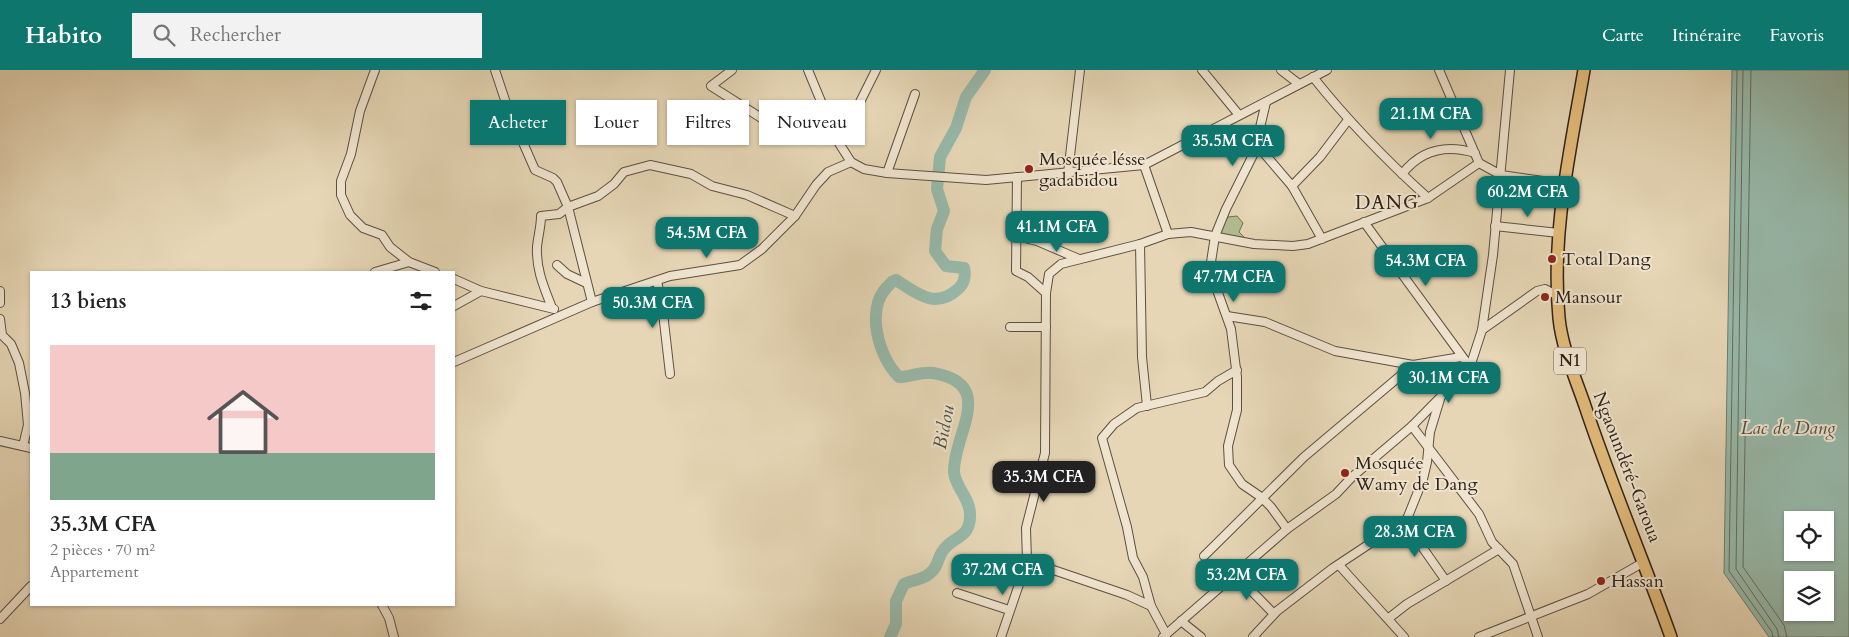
<!DOCTYPE html>
<html lang="fr">
<meta charset="utf-8">
<style>
body{margin:0;font-family:Cardo,serif;background:#f2f2f2;color:#222;height:100vh;display:flex;flex-direction:column;font-size:19px;white-space:nowrap}
*{box-sizing:border-box;margin:0}
p{font-size:16px;color:#767676}
.icon{flex:none;width:28px;height:28px;fill:none;stroke:currentColor;stroke-width:2;stroke-linecap:round;stroke-linejoin:round}
.map{position:relative;flex:1;overflow:hidden}
.drawer{position:absolute;left:30px;top:201px;width:425px;height:335px;display:flex;flex-direction:column;background:#fff;border-radius:0px;box-shadow:0 1px 4px #0004}
.drawer>*{flex:none}
.guide{position:absolute;left:470px;top:30px;width:475px;height:45px;display:flex;gap:10px}
.tools{position:absolute;left:1784px;top:441px;display:grid;gap:10px}
.tools a{display:grid;place-items:center;width:50px;height:50px;border-radius:0px;background:#fff;box-shadow:0 1px 4px #0004;font-size:25px}
.price{position:absolute;translate:-50% -42px;padding:0 11px;border-radius:10px;background:#0f766e;color:#fff;font-size:16px;line-height:32px;filter:drop-shadow(0 1px 2px #0008)}
.price::after{content:'';position:absolute;left:50%;top:30px;width:15px;height:11px;margin-left:-8px;background:inherit;clip-path:polygon(0 0,100% 0,50% 100%)}
.price.selected{background:#222;color:#fff}
ul{padding:0;list-style:none}
li{display:grid;align-content:center;gap:10px;height:265px;padding:0 20px}
li span{display:grid;place-items:center;height:155px;border-radius:0px;color:#555}
li>.icon{margin-inline-start:auto}
span .icon{width:90px;height:90px;fill:#fffc;stroke-width:1}
li b{font-size:21px}
h2{display:flex;justify-content:space-between;align-items:center;height:60px;padding:0 20px;font-size:21px}
.chip{padding:0 18px;border-radius:0px;background:#fff;box-shadow:0 1px 4px #0004;font-size:18px;line-height:45px}
.chip.selected{background:#0f766e;color:#fff}
header{display:flex;align-items:center;gap:30px;box-sizing:border-box;height:70px;padding:0 25px;background:#0f766e;color:#fff}
header strong{font-size:24px}
nav{display:flex;gap:28px;margin-inline-start:auto;font-size:18px}
.search{width:350px;height:45px;background:#f2f2f2;display:flex;align-items:center;gap:12px;box-sizing:border-box;padding:0 18px;border-radius:0px;color:#767676;font-size:19px}
.map>svg:first-child{display:block}
.green{fill:#b2be90;stroke:#707054}
.water{fill:#97b9aa;stroke:#6d7d70;fill-rule:evenodd}
.lines{fill:none;stroke-linecap:round;stroke-linejoin:round}
.shore{stroke:#626e62;stroke-width:1}
.river{stroke:#97b9aa;stroke-width:12}
.minor-casing{stroke:#5c5040;stroke-width:10}
.highway-casing{stroke:#2e2319;stroke-width:14}
.minor{stroke:#efe4cf;stroke-width:8}
.highway{stroke:#e3bb7a;stroke-width:11}
.poi-dot{fill:#8f2418;stroke:#efe4cf;stroke-width:2}
.labels{text-anchor:middle;dominant-baseline:central;stroke-width:4;stroke-linejoin:round;paint-order:stroke}
.shield{fill:#efe4cf;stroke:#685d50;stroke-width:1}
.shield-label{font-size:16px;font-weight:bold;fill:#2e2319}
.poi-label{font-size:18px;fill:#2e2319;stroke:#efe4cf;text-anchor:start}
.street-label{font-size:18px;fill:#2e2319;stroke:#efe4cf}
.neighbourhood-label{font-size:19px;letter-spacing:1px;fill:#2e2319;stroke:#efe4cf}
.water-label{font-size:19px;font-style:italic;fill:#4e5044;stroke:#efe4cf}
</style>
<header>
<strong>Habito</strong>
<div class="search"><svg class="icon" aria-label="search" viewBox="0 0 24 24"><circle cx="10" cy="10" r="6"/><path d="M15 15l6 6"/></svg>Rechercher</div>
<nav><a>Carte</a><a>Itinéraire</a><a>Favoris</a></nav>
</header>
<div class="map">
<svg width="1849" height="567" viewBox="0 0 1849 567">
<rect width="100%" height="100%" fill="#e6d6b5"/>
<filter id="stains"><feTurbulence type="fractalNoise" baseFrequency=".004" numOctaves="4"/><feColorMatrix values="0 0 0 0 .2 0 0 0 0 .09 0 0 0 0 .02 0 0 0 .5 -.17"/></filter>
<radialGradient id="worn" r=".72"><stop offset=".6" stop-color="#630" stop-opacity="0"/><stop offset="1" stop-color="#630" stop-opacity=".3"/></radialGradient>
<polygon class="green" points="1237,146 1243,153 1239,162 1245,168 1242,171 1234,166 1225,167 1219,165 1220,159 1228,147"/>
<path class="water" d="M1732 0H1849V567H1769L1724 503ZM1792 450H1825V482H1792ZM1792 510H1825V542H1792Z"/>
<g class="lines">
<g class="shore">
<polyline points="1737,0 1729,501 1772,562 1773,567"/>
<polyline points="1743,0 1736,499 1777,559 1779,567"/>
<polyline points="1751,0 1743,497 1784,555 1787,567"/>
</g>
<path class="river" d="M890 567 896 554V531L904 514C912 510 922 510 929 504 938 498 937 490 942 482 952 465 971 470 970 444 970 428 955 417 954 402 953 364 998 314 933 303 922 301 910 307 899 307 879 288 865 240 887 217 891 214 890 212 896 210 916 223 935 240 958 219 964 214 966 206 964 198L946 196 935 181 937 159 944 141 937 119 940 87 956 58 966 27 985 0"/>
<g class="minor-casing">
<g id="minor">
<polyline points="375,0 360,41 351,84 341,111 341,125 350,145 363,158 382,165 390,177 409,192 435,202"/>
<polyline points="495,0 507,36 535,100 553,108 557,112 568,137 592,232"/>
<polyline points="732,0 711,16 763,49 837,70 847,58 876,0"/>
<polyline points="808,0 837,70 851,92"/>
<polyline points="1202,0 1239,45"/>
<polyline points="1281,0 1299,14"/>
<polyline points="1439,0 1479,93 1501,105 1564,114"/>
<path d="M1313 7C1348 51 1386 90 1428 128"/>
<polyline points="1266,32 1254,83 1226,139 1215,166 1211,192 1213,209 1231,259 1237,307 1237,340 1228,376 1229,395 1242,414 1261,427 1271,437 1287,459"/>
<polyline points="1257,75 1292,116 1322,169"/>
<polyline points="1144,95 1168,164"/>
<polyline points="887,103 915,24"/>
<polyline points="1068,103 1080,0"/>
<path d="M1402 104C1421 80 1446 74 1475 83"/>
<polyline points="1017,107 1016,201 1028,207 1046,223"/>
<polyline points="1292,116 1320,87 1348,50"/>
<polyline points="1364,152 1470,297"/>
<polyline points="1495,156 1559,163"/>
<polyline points="1017,166 1037,171 1079,189"/>
<polyline points="1140,174 1061,194 1049,204 1046,223 1045,383 1026,458 1027,491 1127,525 1151,536"/>
<polyline points="557,195 567,204 586,213"/>
<polyline points="375,202 409,192"/>
<polyline points="454,209 481,221 554,239"/>
<polyline points="657,211 662,234 670,304"/>
<polyline points="0,221 0,233"/>
<polyline points="454,236 481,221"/>
<path d="M552 238C544 217 536 200 537 177 538 166 541 157 541 146L559 144 568 137 598 126 614 114 624 102 650 95 691 104 712 116 747 125 795 146"/>
<polyline points="1227,246 1265,252 1335,281 1413,295 1461,287"/>
<polyline points="0,249 2,265 11,274 19,293 25,323 28,355 23,376"/>
<polyline points="1010,257 1046,257"/>
<polyline points="1482,260 1537,221 1545,219 1558,226"/>
<polyline points="454,292 592,232 670,206 740,195 762,179 795,146 816,115 828,102 851,92 864,99 887,103 986,110 1144,95 1327,0"/>
<polyline points="1147,336 1142,287 1140,174 1168,164 1191,162 1254,174 1293,176 1308,174 1428,128 1479,93"/>
<polyline points="1412,356 1479,444 1492,472 1513,494 1538,567"/>
<polyline points="0,371 31,378"/>
<polyline points="1404,451 1446,511"/>
<polyline points="1204,486 1304,387 1413,295"/>
<polyline points="1339,495 1404,567"/>
<polyline points="1234,503 1274,544"/>
<polyline points="957,523 1009,540"/>
<polyline points="382,535 389,548 394,567"/>
<polyline points="1389,548 1407,534 1499,479"/>
<polyline points="0,549 31,516"/>
<polyline points="1181,551 1201,567"/>
<polyline points="1166,564 1151,536 1143,507 1133,488 1127,457 1102,368 1114,354 1137,338 1205,322 1218,311 1237,300"/>
<polyline points="1001,567 1027,491"/>
<polyline points="1163,567 1287,459 1336,424 1352,407 1412,356 1470,297 1482,260 1493,185 1510,0"/>
<polyline points="1253,567 1277,541 1333,498 1407,449 1423,409 1427,392 1430,362 1440,329"/>
<polyline points="1479,567 1588,524 1644,492"/>
</g>
</g>
<g class="highway-casing">
<path id="highway" d="M1584 0C1570 82 1551 164 1559 248 1562 278 1575 307 1585 336 1611 414 1643 489 1671 567"/>
</g>
<use href="#minor" class="minor"/>
<use href="#highway" class="highway"/>
</g>
<g class="poi-dot">
<circle cx="1029" cy="99" r="5"/>
<circle cx="1552" cy="189" r="5"/>
<circle cx="1545" cy="227" r="5"/>
<circle cx="1345" cy="403" r="5"/>
<circle cx="1601" cy="511" r="5"/>
</g>
<g class="labels">
<rect class="shield" x="1554" y="277.5" width="32" height="27" rx="4"/>
<g class="shield-label">
<text x="1570" y="291">N1</text>
</g>
<g class="poi-label">
<text x="1039" y="89">Mosquée lésse<tspan x="1039" dy="21">gadabidou</tspan></text>
<text x="1562" y="189">Total Dang</text>
<text x="1555" y="227">Mansour</text>
<text x="1355" y="393">Mosquée<tspan x="1355" dy="21">Wamy de Dang</tspan></text>
<text x="1611" y="511">Hassan</text>
</g>
<g class="street-label">
<text transform="translate(1627 397) rotate(69)">Ngaoundéré-Garoua</text>
</g>
<g class="neighbourhood-label">
<text x="1387" y="133">DANG</text>
</g>
<g class="water-label">
<text transform="translate(944 357) rotate(-79)">Bidou</text>
<text x="1788" y="358">Lac de Dang</text>
</g>
</g>
<rect width="100%" height="100%" filter="url(#stains)"/>
<rect width="100%" height="100%" fill="url(#worn)"/>
</svg>
<div class="tools">
<a><svg class="icon" aria-label="locate" viewBox="0 0 24 24"><circle cx="12" cy="12" r="6"/><path d="M12 2v4M12 18v4M2 12h4M18 12h4"/></svg></a>
<a><svg class="icon" aria-label="layers" viewBox="0 0 24 24"><path d="M12 4l9 5-9 5-9-5zM3 14l9 5 9-5"/></svg></a>
</div>
<b class="price" style="left:1431px;top:70px">21.1M CFA</b>
<b class="price" style="left:1233px;top:97px">35.5M CFA</b>
<b class="price" style="left:1528px;top:148px">60.2M CFA</b>
<b class="price" style="left:1057px;top:183px">41.1M CFA</b>
<b class="price" style="left:707px;top:189px">54.5M CFA</b>
<b class="price" style="left:1426px;top:217px">54.3M CFA</b>
<b class="price" style="left:1234px;top:233px">47.7M CFA</b>
<b class="price" style="left:653px;top:259px">50.3M CFA</b>
<b class="price" style="left:1449px;top:334px">30.1M CFA</b>
<b class="price selected" style="left:1044px;top:433px">35.3M CFA</b>
<b class="price" style="left:1415px;top:488px">28.3M CFA</b>
<b class="price" style="left:1003px;top:526px">37.2M CFA</b>
<b class="price" style="left:1247px;top:531px">53.2M CFA</b>
<div class="guide">
<a class="chip selected">Acheter</a>
<a class="chip">Louer</a>
<a class="chip">Filtres</a>
<a class="chip">Nouveau</a>
</div>
<section class="drawer">
<h2>13 biens<svg class="icon" aria-label="filters" viewBox="0 0 24 24"><path d="M4 7h16M4 17h16"/><circle cx="9" cy="7" r="2"/><circle cx="15" cy="17" r="2"/></svg></h2>
<ul>
<li><span style="background:linear-gradient(#f6c9c9 70%,#7fa58c 0)"><svg class="icon" aria-label="home" viewBox="0 0 24 24"><path d="M3 11l9-7 9 7M6 9v11h12V9"/></svg></span><div><b>35.3M CFA</b><p>2 pièces · 70 m²</p><p>Appartement</p></div></li>
</ul>
</section>
</div>
